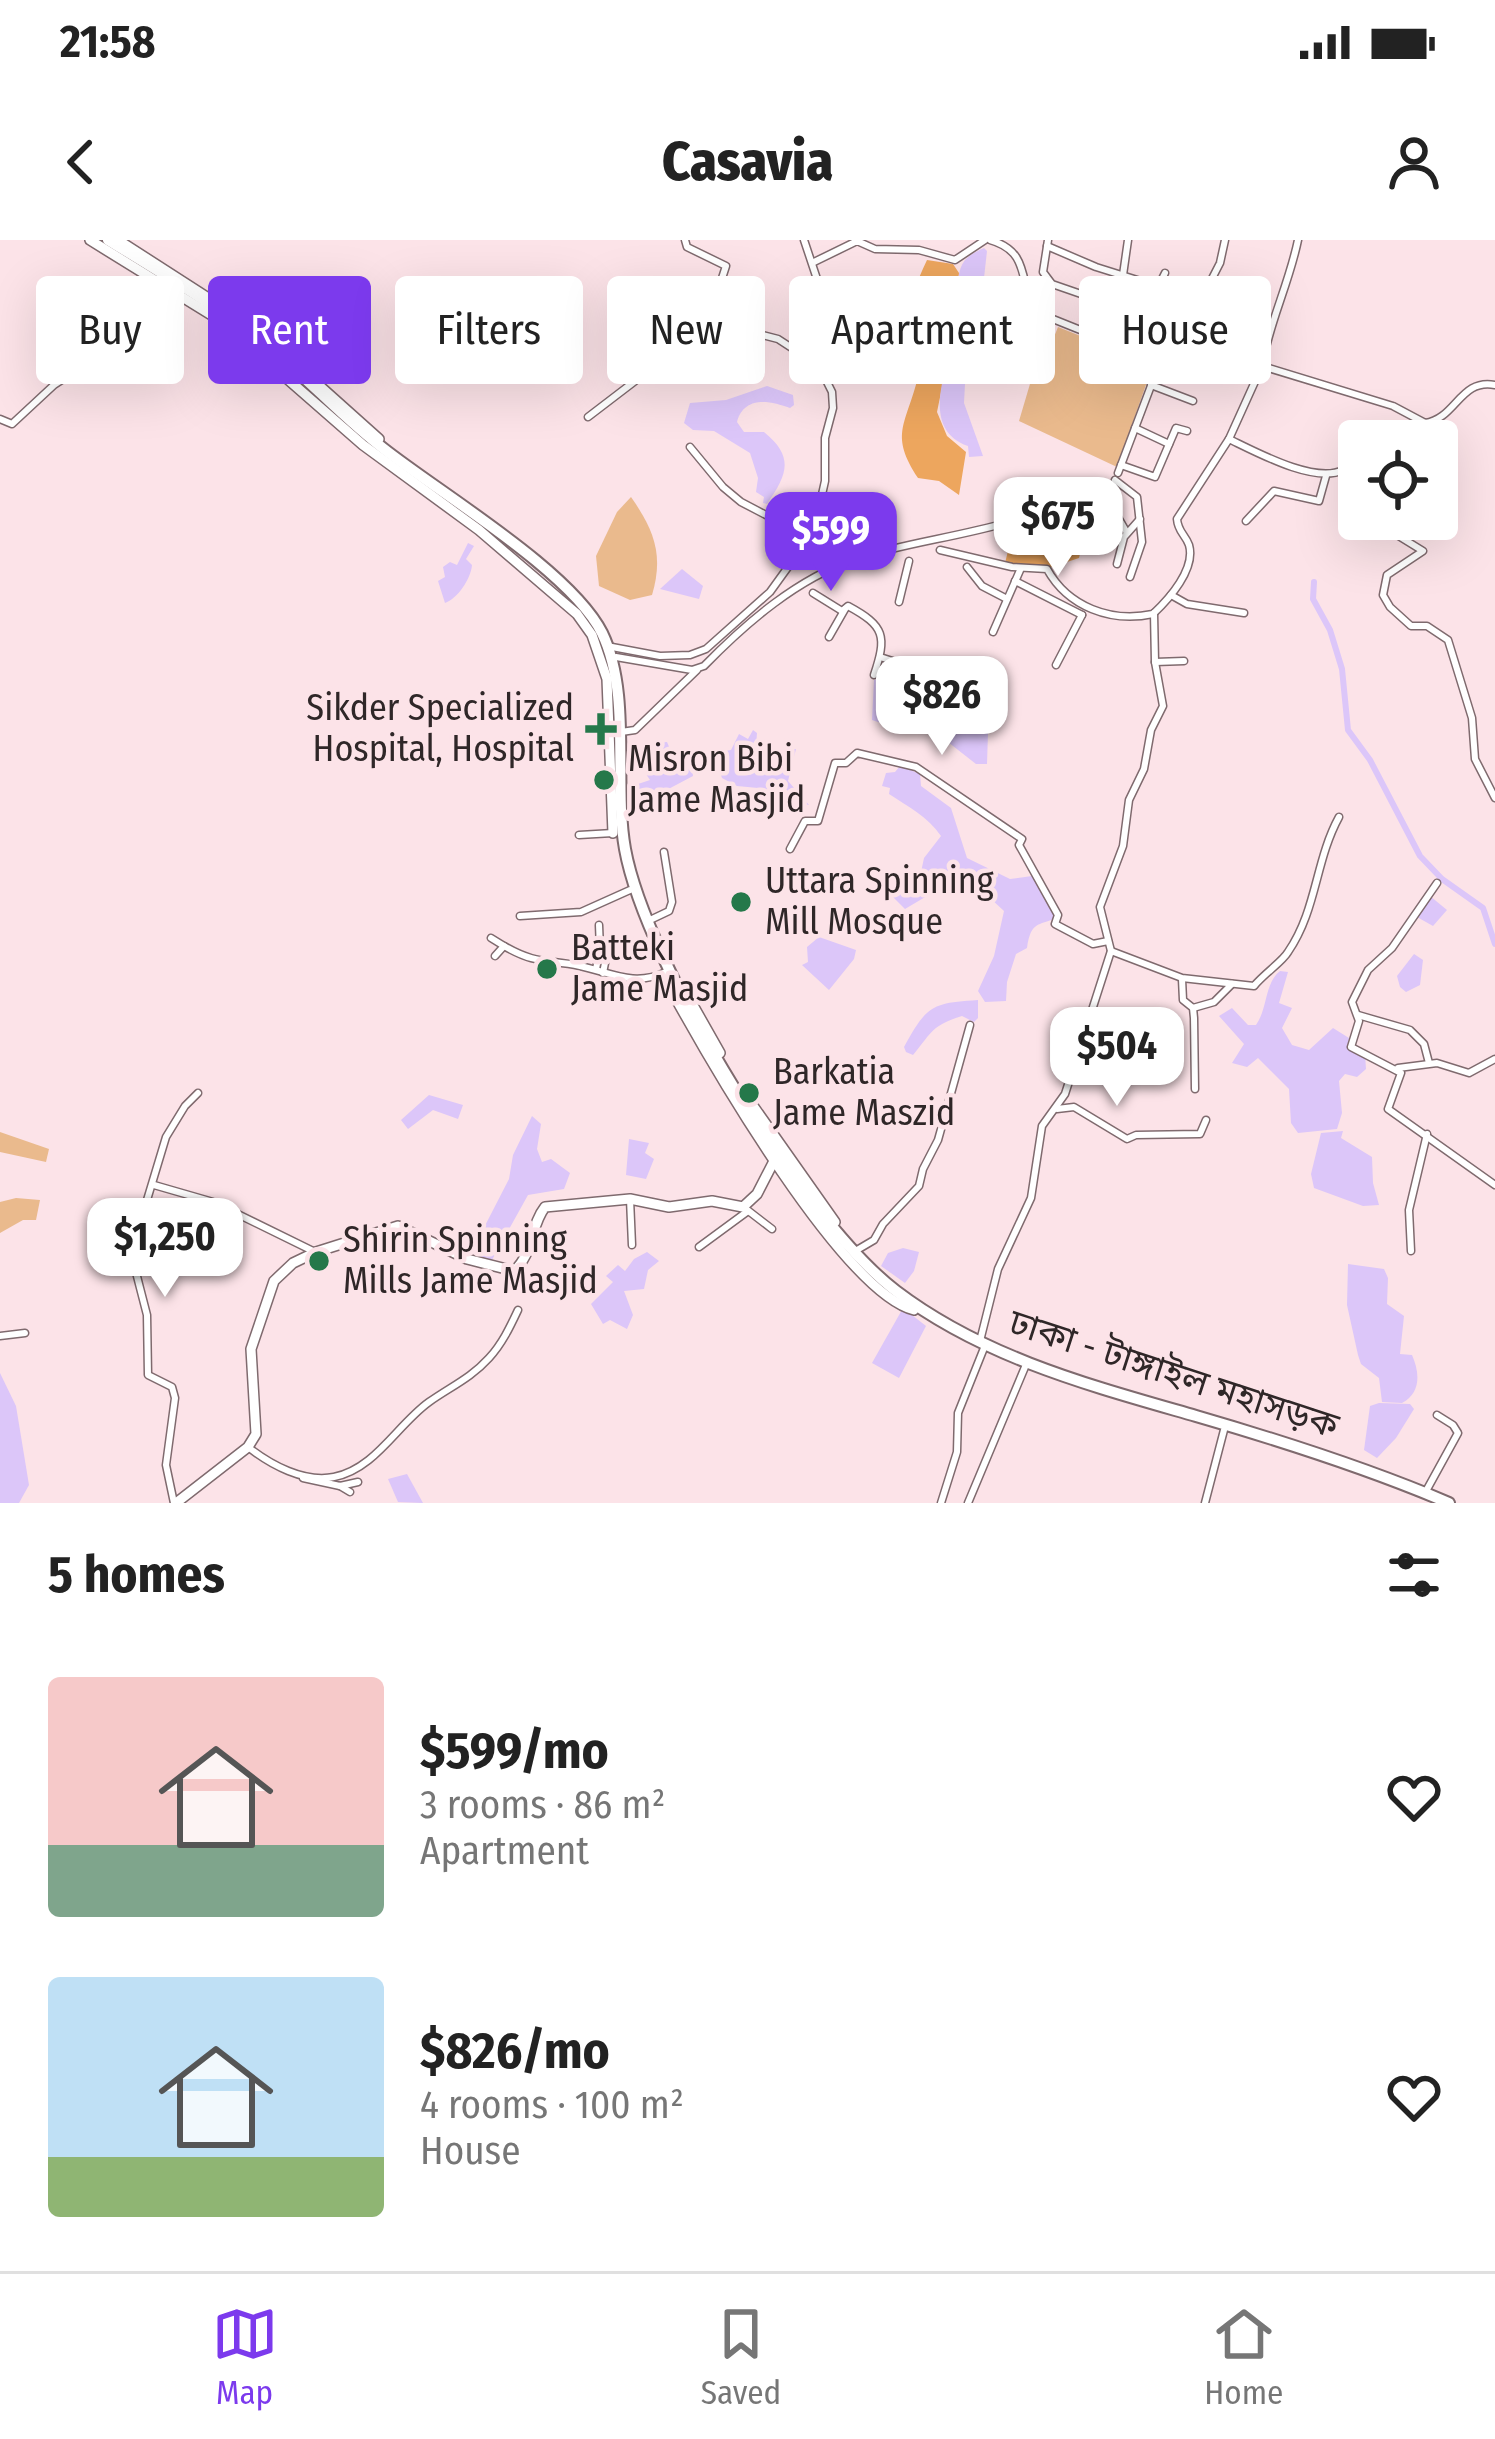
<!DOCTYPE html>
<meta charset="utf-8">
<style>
body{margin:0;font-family:"Fira Sans Condensed","Noto Sans Bengali",sans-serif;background:#f2f2f2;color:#222;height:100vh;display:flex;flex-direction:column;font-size:45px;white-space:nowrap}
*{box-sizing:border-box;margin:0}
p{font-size:39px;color:#767676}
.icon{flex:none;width:66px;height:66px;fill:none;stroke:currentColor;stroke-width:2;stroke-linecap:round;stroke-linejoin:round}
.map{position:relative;height:1263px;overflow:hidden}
.side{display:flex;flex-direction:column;background:#fff;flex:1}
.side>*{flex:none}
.top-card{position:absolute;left:36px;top:36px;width:1425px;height:108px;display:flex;gap:24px}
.buttons{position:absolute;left:1338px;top:180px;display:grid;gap:24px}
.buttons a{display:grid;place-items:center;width:120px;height:120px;border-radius:12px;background:#fff;box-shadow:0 12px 48px #0002;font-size:60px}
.price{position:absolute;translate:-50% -102px;padding:0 27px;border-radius:24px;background:#fff;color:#222;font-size:39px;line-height:78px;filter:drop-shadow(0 3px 6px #0008)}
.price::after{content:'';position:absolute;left:50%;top:72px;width:36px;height:27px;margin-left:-18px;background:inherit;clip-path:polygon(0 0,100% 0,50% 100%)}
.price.current{background:#7c3aed;color:#fff}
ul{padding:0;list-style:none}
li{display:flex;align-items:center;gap:36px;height:300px;padding:0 48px}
li span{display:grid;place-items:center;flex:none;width:336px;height:240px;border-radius:12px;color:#555}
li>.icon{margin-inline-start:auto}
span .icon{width:144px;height:144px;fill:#fffc;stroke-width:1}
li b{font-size:51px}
h2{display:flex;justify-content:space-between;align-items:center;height:144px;padding:0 48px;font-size:51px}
.pill{padding:0 42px;border-radius:12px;background:#fff;box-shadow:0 12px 48px #0002;font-size:42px;line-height:108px}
.pill.current{background:#7c3aed;color:#fff}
.status{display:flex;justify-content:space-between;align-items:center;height:84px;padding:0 60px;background:#fff;direction:ltr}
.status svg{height:33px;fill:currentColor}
header{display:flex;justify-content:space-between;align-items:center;height:156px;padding:0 48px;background:#fff;font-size:54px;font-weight:800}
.tabs{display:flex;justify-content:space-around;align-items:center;height:168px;border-top:3px solid #e0e0e0;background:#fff;font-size:33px;color:#767676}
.tabs a{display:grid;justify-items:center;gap:6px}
.tabs .current{color:#7c3aed}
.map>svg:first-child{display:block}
.green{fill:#eaba8d}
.forest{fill:#eda65e}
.water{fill:#dcc6f9}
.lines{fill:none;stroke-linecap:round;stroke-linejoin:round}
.canal{stroke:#dcc6f9;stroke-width:6}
.minor-casing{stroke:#7f6a6e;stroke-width:9}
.major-casing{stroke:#7f6a6e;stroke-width:12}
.highway-casing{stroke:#7f6a6e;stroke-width:14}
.minor{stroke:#fff;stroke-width:6}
.major{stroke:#fff;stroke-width:9}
.highway{stroke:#fff;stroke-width:10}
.poi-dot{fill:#25784a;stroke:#fce3e8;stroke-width:4.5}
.labels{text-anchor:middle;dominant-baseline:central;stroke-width:9;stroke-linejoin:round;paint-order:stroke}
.poi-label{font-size:36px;fill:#2f2728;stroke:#fce3e8;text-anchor:start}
.street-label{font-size:36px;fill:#2f2728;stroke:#fce3e8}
</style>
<div class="status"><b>21:58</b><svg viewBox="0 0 49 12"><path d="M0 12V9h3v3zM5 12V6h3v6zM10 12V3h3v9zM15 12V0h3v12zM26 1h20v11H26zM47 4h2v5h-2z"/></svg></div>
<header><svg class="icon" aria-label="back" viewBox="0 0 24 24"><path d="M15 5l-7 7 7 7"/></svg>Casavia<svg class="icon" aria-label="person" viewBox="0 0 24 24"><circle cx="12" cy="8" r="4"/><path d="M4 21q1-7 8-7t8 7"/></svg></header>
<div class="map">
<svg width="1495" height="1263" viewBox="0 0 1495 1263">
<rect width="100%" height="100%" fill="#fce3e8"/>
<g class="green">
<polygon points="1058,87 1153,125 1117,227 1019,181 1043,100 1052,102"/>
<path d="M631 257C654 290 664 315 652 355L630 360 599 346 596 316 617 272Z"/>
<polygon points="0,892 49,909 46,922 0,912"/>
<polygon points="16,958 40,960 36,980 23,980 0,993 0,962"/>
</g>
<g class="forest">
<path d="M927 20 953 24 959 33 952 98 937 172 947 196 966 212 959 255 939 241 918 238C890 195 905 186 917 141 920 131 927 124 926 114 925 102 917 101 911 91 902 74 919 37 927 20Z"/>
<polygon points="1076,278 1086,288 1079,318 1049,328 1005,323 1008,311 1023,307 1025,287 1053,290"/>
</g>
<g class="water">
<path d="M984 8 987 11 982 56 968 58 957 52C959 27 960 18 984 8Z"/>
<path d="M962 62 984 65 989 72 965 144 964 163 983 216 969 217 968 206C922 190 944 134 954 101 958 88 958 75 962 62Z"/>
<path d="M767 146 793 155 794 165 790 168C769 160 744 156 737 182L744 192H764C795 217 787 235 767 264L763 263 764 257 756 252 758 238 750 213 714 191 693 190 684 183 690 163 726 160Z"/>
<path d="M468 303 474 306 466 319 472 325C471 339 457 359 445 363L438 341 445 337 443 327 450 322 457 325Z"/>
<polygon points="682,329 703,346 699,359 660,349"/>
<polygon points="884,436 896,439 895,450 947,467 969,489 988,493 987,524 976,524 939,495 897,481 893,487 872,480 874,440"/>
<polygon points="753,490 757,493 756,506 773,511 796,509 788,541 809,565 769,556 758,548 737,546 722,538 715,518 719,512 731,510 739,494 748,499"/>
<polygon points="667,502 673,516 684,514 685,525 692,526 693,536 659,554 645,566 637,565 639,551 635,545 650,540 646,534 650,519 656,516 656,503"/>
<path d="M900 526 920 534 921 546 951 568 967 618 1010 639 1032 636 1056 678C1038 686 1031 681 1027 708L1016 714 1007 742 1006 761 985 762 978 751 994 716 1004 671 964 634 905 669 893 657 921 632 924 618 941 596C928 577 909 567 889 554L890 548 882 546 886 533 895 532Z"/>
<polygon points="1430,656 1447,670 1433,686 1417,677"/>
<polygon points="819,697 856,710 854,719 829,750 802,725 808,722 807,707"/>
<polygon points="1414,714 1423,720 1420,745 1406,752 1400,747 1397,736"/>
<path d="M1280 731 1288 732 1279 763 1292 768 1282 788 1292 805 1309 810 1333 788 1349 798 1347 807 1365 814 1366 829 1357 837 1345 834 1339 841 1342 873 1337 889 1298 893 1291 883 1289 849 1258 818 1247 827 1232 823 1244 804 1219 776 1232 768 1248 785H1256C1268 768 1264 744 1280 731Z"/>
<path d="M978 760V778L974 782 962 776C931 786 933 791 913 815L906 812 904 807C927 765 932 763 978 760Z"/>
<polygon points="429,855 463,865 458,879 433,870 408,889 401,880"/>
<polygon points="532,876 541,884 537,909 542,922 551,919 570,933 564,949 528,955 492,1020 482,1022 474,1007 509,939 513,915"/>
<polygon points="1343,891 1341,898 1372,917 1373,943 1379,965 1363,966 1314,948 1311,934 1321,893"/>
<polygon points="629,899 649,903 645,913 654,919 646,939 626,935"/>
<polygon points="903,1008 919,1012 914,1031 905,1043 881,1026 888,1013"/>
<polygon points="647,1012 659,1021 648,1030 644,1049 624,1051 633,1075 627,1089 610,1080 603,1084 591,1064 613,1042 606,1036 618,1025 625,1031 634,1019"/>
<path d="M1348 1024 1384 1029 1388 1038 1387 1064 1404 1076 1400 1114 1412 1115C1420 1133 1421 1153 1402 1163L1382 1162 1379 1138 1361 1124 1358 1115 1347 1065Z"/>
<polygon points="903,1068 926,1086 899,1138 872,1123"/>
<polygon points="0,1133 16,1166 29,1245 19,1263 0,1263"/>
<polygon points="1379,1163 1410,1164 1414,1169 1396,1198 1377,1218 1364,1210 1370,1166"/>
<polygon points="407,1234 423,1263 398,1262 388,1239"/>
</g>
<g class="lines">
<polyline class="canal" points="1314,342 1313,359 1330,390 1342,429 1348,490 1370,520 1420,616 1442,639 1483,668 1495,704"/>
<g class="minor-casing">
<g id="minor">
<polyline points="685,0 687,7 726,26 708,81 778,99 798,112 820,117"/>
<path d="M990 0C1029 11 1020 39 1033 71L1160 122 1118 233"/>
<polyline points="1048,0 1043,32 1052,44 1191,92 1197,91 1199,84"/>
<polyline points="1047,6 1096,27 1201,60 1220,23 1225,0"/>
<polyline points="814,22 857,1 875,9 919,10 955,20 985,0"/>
<polyline points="1123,35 1128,0"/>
<polyline points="1158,47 1165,33"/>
<polyline points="1026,50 1049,55 1047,78"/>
<polyline points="1177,55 1179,80 1268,92"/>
<polyline points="1160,122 1192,134"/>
<path d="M1262 126C1269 83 1289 44 1298 0"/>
<polyline points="1151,145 1193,161"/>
<polyline points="588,177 639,138"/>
<polyline points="0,179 12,184 54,145 134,93 145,82 157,39"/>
<polyline points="1135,188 1169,204"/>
<path d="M1229 199C1258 213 1315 244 1343 230"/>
<polyline points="1415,201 1417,181"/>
<polyline points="690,207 723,247 741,262 806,296"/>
<polyline points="1121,225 1155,237 1176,188 1187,191"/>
<polyline points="1115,240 1137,257 1142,302 1130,337"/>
<polyline points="1104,253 1127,293"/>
<polyline points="1400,279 1397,295 1423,311 1387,335 1383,355 1390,367 1411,386 1427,386 1448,400 1472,478 1475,519 1495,558"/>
<polyline points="1246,281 1274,251 1319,261 1326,236"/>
<path d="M940 310 1012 327 1047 329C1068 367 1111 383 1153 374 1169 359 1196 329 1189 305 1185 294 1178 292 1177 279L1229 199 1262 126 1393 166 1425 183C1456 179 1460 138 1495 145"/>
<polyline points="1117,324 1124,297 1140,279"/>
<polyline points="967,327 982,346 1007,359"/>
<polyline points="1015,341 1082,375"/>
<path d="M813 353 842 371 848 366C885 386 887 396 874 435"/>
<polyline points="1171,355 1187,364 1244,373"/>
<polyline points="899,362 909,321"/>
<polyline points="993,392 1021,328"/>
<polyline points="829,397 845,369"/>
<polyline points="612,407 660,416 690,415 706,409 770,352 796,316 819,268 825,241 825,198 833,168 832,152 821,130 824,60 804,0"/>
<path d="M616 417 692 430 704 426C747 382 797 339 855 319 905 303 958 297 1009 282L1035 279 1054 262"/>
<polyline points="880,417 905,425"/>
<polyline points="1155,422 1184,421"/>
<polyline points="1056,425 1082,375"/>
<polyline points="621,492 635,490 697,430"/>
<polyline points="579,595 613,593"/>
<polyline points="790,609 805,581 818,581 835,523 846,523 857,513 916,527 1022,599 1019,605 1058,675 1055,684 1093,704 1108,701"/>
<polyline points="1437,643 1392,708 1368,730 1352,762 1359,781 1351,807 1401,833 1388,869 1495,945"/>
<polyline points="520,676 581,672 630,650"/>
<polyline points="650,680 669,671 672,662 664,612"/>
<polyline points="491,698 504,706 495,716"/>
<path d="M504 706C537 725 547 719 580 726 612 733 634 747 666 732"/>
<polyline points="587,708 600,709 599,685"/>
<path d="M1111 711 1182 738 1254 746C1265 733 1283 721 1288 712 1317 670 1315 621 1339 577"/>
<polyline points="596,729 600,709 604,709 607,713 603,733"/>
<polyline points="1182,739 1183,760 1193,768 1194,778 1195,849"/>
<polyline points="1193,768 1214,762 1232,744"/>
<polyline points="1358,775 1410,790 1424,804 1429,823"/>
<polyline points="1398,828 1437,823 1469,833 1495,819"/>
<polyline points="1057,869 1074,867 1127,899 1136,895 1200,894 1206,880"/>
<polyline points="154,945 213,962 313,1011"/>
<polyline points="630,959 632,1005"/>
<polyline points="746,969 772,989"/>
<polyline points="699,1007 748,971"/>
<polyline points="857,1010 874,1000 883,984 919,946 923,929 938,900 970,785"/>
<polyline points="1411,1011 1409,970 1427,894"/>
<polyline points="0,1096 25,1093"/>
<polyline points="980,1101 998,1029 1031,958 1042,886 1065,854 1111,711 1100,667 1123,606 1129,560 1144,529 1151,490 1163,466 1155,422 1154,373"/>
<path d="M248 1207C271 1225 304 1243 334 1237 375 1229 397 1185 429 1162 450 1147 471 1138 489 1118 502 1104 510 1087 518 1070"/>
<polyline points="303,1238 340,1246 358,1242"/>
<polyline points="340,1246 350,1252"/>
<polyline points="1425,1253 1458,1193 1453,1185 1437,1175"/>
<polyline points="174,1263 166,1225 175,1158 172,1147 148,1135 147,1075 131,1013 166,897 185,866 198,853"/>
<polyline points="941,1263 957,1212 958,1173 984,1108"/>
<polyline points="968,1263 1025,1127"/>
<polyline points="1205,1263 1224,1190"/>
</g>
</g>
<g class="major-casing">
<g id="major">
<polyline points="90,0 221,81 363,205 479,290 577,374 592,395 607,439 613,593"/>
<polyline points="118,0 233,74"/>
<polyline points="284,114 379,199"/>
<path d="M673 745 675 757C712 824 843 1052 914 1070"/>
<polyline points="690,760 720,813"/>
<polyline points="744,853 835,982"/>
<path d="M176 1263 248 1207 256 1194 251 1109 274 1041 293 1023 316 1012 398 986 467 1019 514 1031C534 1013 530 986 545 967L630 959 669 967 712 961 743 967 757 954 774 921"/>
</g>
</g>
<g class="highway-casing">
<path id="highway" d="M108 0C162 33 215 65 265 104 307 137 342 177 384 209 441 254 571 331 602 393 632 455 613 542 625 609 646 725 803 980 896 1051 984 1118 1092 1146 1196 1176 1282 1201 1367 1228 1449 1263"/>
</g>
<use href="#minor" class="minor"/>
<use href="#major" class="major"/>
<use href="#highway" class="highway"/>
</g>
<g class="poi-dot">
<path d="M595 471h12v12h12v12h-12v12h-12v-12h-12v-12h12z"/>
<circle cx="604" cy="540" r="12"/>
<circle cx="741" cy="662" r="12"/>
<circle cx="547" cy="729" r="12"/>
<circle cx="749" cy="853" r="12"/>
<circle cx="319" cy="1021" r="12"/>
</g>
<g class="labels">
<g class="poi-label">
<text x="574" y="468" text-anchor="end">Sikder Specialized<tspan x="574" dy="41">Hospital, Hospital</tspan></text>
<text x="628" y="519">Misron Bibi<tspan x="628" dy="41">Jame Masjid</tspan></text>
<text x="765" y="641">Uttara Spinning<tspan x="765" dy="41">Mill Mosque</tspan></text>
<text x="571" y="708">Batteki<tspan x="571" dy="41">Jame Masjid</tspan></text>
<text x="773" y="832">Barkatia<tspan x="773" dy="41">Jame Maszid</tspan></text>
<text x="343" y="1000">Shirin Spinning<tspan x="343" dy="41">Mills Jame Masjid</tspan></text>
</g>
<g class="street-label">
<text transform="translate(1174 1134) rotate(18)">ঢাকা - টাঙ্গাইল মহাসড়ক</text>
</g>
</g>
</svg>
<div class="buttons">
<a><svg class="icon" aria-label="locate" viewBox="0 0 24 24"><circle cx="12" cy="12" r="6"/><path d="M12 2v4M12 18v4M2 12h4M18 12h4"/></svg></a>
</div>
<b class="price" style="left:1058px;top:339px">$675</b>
<b class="price current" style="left:831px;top:354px">$599</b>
<b class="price" style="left:942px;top:518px">$826</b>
<b class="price" style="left:1117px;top:869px">$504</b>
<b class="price" style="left:165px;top:1060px">$1,250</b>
<div class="top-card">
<a class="pill">Buy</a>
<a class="pill current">Rent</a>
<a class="pill">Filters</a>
<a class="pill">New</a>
<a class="pill">Apartment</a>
<a class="pill">House</a>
</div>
</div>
<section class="side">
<h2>5 homes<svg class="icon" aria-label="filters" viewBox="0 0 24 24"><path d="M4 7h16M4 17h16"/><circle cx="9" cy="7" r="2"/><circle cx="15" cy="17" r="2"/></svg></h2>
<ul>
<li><span style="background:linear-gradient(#f6c9c9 70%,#7fa58c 0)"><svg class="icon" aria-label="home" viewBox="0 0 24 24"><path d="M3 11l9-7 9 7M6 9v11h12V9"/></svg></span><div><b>$599/mo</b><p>3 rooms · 86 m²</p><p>Apartment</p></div><svg class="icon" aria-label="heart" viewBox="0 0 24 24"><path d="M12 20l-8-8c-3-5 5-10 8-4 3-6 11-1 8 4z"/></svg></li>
<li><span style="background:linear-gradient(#bfe0f5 75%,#8fb573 0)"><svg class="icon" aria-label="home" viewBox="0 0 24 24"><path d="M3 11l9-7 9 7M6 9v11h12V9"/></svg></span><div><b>$826/mo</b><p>4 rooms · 100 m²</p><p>House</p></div><svg class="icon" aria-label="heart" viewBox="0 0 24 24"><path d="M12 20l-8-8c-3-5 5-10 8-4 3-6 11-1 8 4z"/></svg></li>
</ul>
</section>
<nav class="tabs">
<a class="current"><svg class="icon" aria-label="map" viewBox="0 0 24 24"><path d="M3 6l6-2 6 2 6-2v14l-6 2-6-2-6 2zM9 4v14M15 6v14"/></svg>Map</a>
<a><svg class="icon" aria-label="saved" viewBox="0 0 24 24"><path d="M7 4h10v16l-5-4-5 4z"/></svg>Saved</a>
<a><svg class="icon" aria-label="home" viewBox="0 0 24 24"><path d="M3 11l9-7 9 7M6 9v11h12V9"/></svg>Home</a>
</nav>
